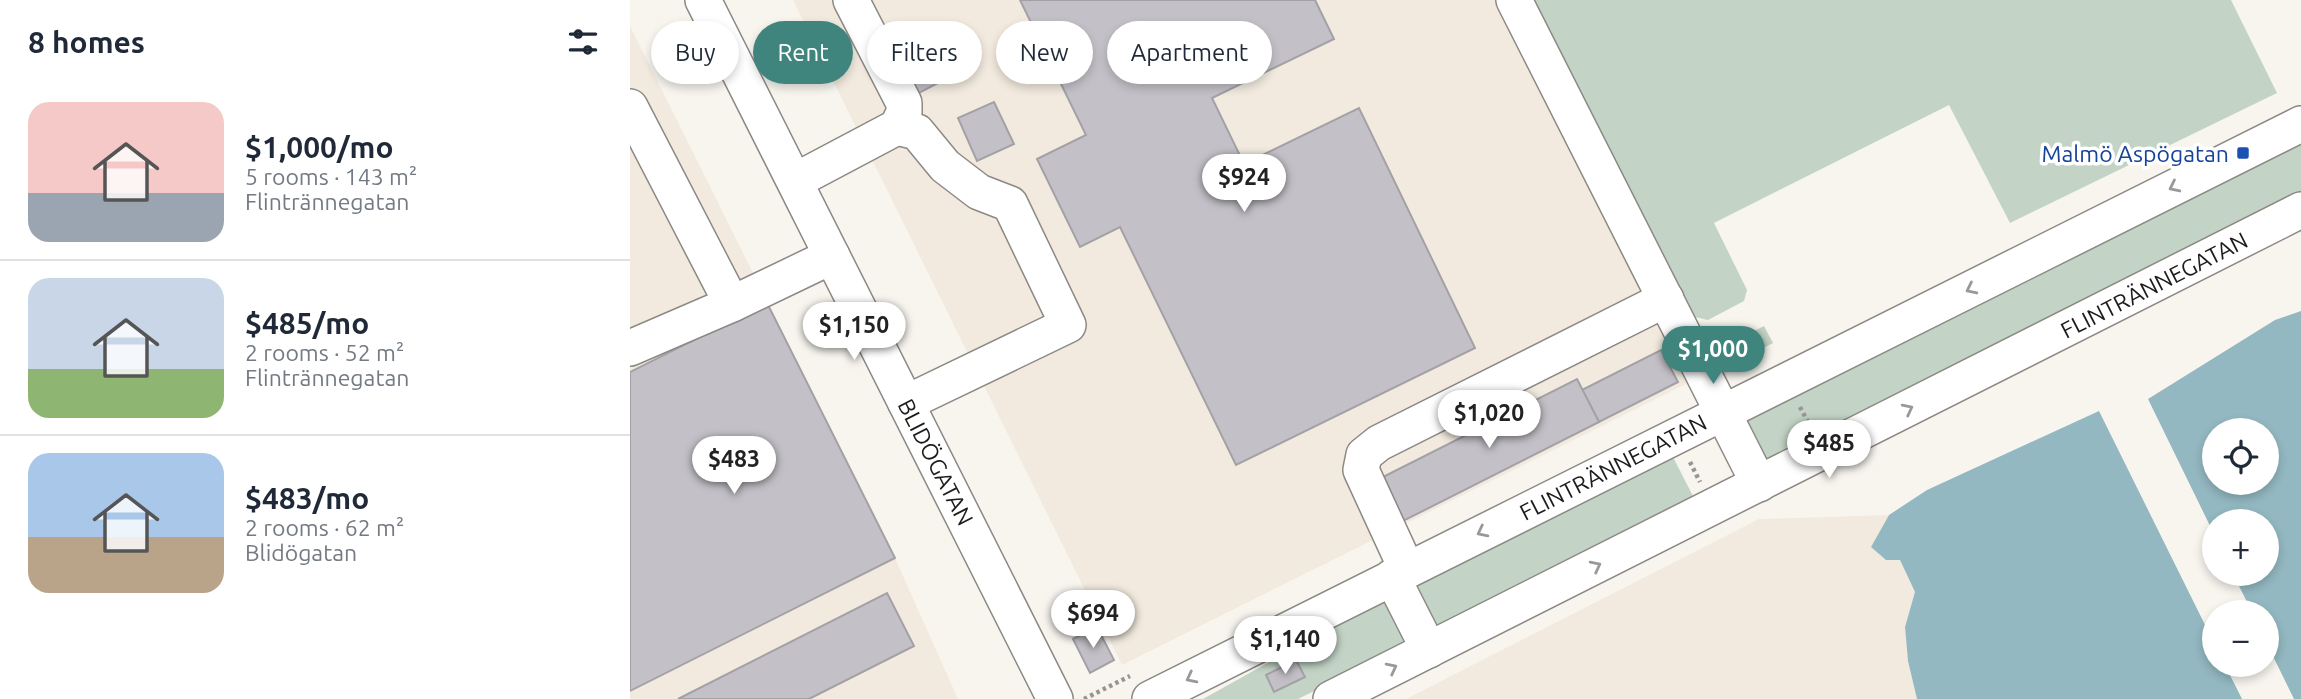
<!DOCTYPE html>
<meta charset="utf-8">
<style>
body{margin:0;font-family:Ubuntu,sans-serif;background:#f2f2f3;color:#1f2937;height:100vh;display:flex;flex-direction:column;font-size:26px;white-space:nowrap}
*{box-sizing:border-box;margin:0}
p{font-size:23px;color:#747a83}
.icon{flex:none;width:38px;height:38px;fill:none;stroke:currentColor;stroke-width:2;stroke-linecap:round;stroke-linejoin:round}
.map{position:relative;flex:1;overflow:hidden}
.drawer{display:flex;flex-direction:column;background:#fff;width:630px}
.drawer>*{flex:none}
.top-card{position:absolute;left:21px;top:21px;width:665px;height:63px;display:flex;gap:14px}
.fabs{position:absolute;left:1572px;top:418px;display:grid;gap:14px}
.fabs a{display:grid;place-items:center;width:77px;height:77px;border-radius:50%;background:#fff;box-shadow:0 4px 10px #0003;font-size:35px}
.price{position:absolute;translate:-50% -60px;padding:0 16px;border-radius:24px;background:#fff;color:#222;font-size:23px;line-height:46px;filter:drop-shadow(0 2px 4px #0008)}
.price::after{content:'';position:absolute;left:50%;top:42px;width:21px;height:16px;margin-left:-10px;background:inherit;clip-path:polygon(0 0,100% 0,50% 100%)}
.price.on{background:#3f857d;color:#fff}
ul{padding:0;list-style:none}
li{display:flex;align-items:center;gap:21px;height:175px;padding:0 28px}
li+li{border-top:2px solid #e0e1e3}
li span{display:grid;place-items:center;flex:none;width:196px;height:140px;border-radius:21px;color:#555}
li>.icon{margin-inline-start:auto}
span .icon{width:84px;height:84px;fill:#fffc;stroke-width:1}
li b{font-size:30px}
h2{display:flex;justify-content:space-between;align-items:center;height:84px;padding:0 28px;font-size:30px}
.pill{padding:0 24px;border-radius:32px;background:#fff;box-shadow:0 4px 10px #0003;font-size:24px;line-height:63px}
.pill.on{background:#3f857d;color:#fff}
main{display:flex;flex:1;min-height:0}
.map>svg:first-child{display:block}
.built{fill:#f2eade}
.green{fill:#c3d4c6}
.water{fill:#93b8c1;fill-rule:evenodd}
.building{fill:#c3c1c7;stroke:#a3a1a6;stroke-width:2}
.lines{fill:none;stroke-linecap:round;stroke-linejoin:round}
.minor-casing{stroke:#8c8985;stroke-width:38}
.path{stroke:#989692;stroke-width:4.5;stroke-dasharray:3.5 3.5;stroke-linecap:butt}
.minor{stroke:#fff;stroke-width:35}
.oneway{stroke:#9a9998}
.transit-dot{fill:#1a4fb4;stroke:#fff;stroke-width:2.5}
.labels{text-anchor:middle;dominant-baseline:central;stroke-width:7;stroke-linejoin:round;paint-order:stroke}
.transit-label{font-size:23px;fill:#164399;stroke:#fff;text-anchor:end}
.street-label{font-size:23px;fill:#1e1c1b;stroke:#fff}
</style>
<main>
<section class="drawer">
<h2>8 homes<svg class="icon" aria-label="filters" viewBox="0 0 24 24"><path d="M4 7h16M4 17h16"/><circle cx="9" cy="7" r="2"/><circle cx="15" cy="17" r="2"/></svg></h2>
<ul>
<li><span style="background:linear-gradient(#f6c9c9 65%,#9aa5b1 0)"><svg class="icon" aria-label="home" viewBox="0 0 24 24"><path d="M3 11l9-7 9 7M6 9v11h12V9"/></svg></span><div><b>$1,000/mo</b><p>5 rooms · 143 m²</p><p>Flintrännegatan</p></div></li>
<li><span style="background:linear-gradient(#c9d6e8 65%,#8fb573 0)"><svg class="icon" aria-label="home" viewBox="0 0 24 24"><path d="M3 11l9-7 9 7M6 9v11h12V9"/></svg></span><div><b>$485/mo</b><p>2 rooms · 52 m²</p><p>Flintrännegatan</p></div></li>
<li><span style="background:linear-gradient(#a9c7e8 60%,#b9a48a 0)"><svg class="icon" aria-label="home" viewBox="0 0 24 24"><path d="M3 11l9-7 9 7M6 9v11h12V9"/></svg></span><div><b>$483/mo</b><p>2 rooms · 62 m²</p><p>Blidögatan</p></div></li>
</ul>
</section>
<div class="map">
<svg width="1671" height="699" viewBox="0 0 1671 699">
<rect width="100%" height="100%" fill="#f8f5ef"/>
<g class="built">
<polygon points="163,0 898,0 1086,369 492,665"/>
<polygon points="0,26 265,558 328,699 0,699"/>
<polygon points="1259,515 1241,547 1270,560 1285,592 1275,627 1278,661 1287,699 776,699 1129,519"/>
</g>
<g class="green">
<polygon points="898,0 1601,0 1647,93 1380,223 1319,105 1084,223 1117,290 1114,301 1078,320 1060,316"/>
<polygon points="1671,144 1671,197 1133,464 1115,422"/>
<polygon points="1134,326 1143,343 1094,369 1085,351"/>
<polygon points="1042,455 1065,500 805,633 781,587"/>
<polygon points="758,596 783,642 668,699 573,699"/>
</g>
<g class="water">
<path d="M1671 311V699H1664L1636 642V612H1622L1603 574H1636V522H1584V534L1518 399 1645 320ZM1584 430H1636V483H1584Z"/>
<polygon points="1469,411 1584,643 1584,665 1595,665 1612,699 1287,699 1278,661 1275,627 1285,592 1270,560 1256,560 1241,547 1259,515 1297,490"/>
</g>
<g class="building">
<polygon points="390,0 685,0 704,39 582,98 614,164 729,108 845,348 606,465 490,227 450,247 407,159 456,135"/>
<polygon points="301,28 325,74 289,93 265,47"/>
<polygon points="364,102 384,144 347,161 328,118"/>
<polygon points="137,303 265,558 0,691 0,372"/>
<polygon points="1031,350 1048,382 969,422 952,390"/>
<polygon points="947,379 969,422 771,522 749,479"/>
<polygon points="257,593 284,646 179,699 48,699"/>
<polygon points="467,627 484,660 460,673 443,639"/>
<polygon points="666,660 675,677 644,692 636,675"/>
</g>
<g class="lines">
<g class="minor-casing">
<g id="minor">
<polyline points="73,0 425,699"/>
<polyline points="884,0 1129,484"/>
<polyline points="0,107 102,304 202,256"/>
<polyline points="267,127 287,132 315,166 349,192 380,204 438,325 276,403"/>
<polyline points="165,181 267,127 274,113 274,103 221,0"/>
<polyline points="0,348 102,304"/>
<polyline points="777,570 731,470 734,455 749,443 1036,299"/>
<polyline points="762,577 799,650"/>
<polyline points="520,699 1671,124"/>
<polyline points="701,699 1671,210"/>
</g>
</g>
<g class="path">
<polyline points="1170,407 1179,424"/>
<polyline points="1060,462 1070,482"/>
<polyline points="454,699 500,676"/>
</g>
<use href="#minor" class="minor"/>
</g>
<defs><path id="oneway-chevron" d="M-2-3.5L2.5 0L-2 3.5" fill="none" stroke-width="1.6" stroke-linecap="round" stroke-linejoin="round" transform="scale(1.75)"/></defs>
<g class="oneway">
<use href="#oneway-chevron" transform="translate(1544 187) rotate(154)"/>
<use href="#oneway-chevron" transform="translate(1341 289) rotate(154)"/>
<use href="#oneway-chevron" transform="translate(1278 409) rotate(-27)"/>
<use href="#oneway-chevron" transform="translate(852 532) rotate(153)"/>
<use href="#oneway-chevron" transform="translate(966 566) rotate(-27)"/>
<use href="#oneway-chevron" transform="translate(762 668) rotate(-27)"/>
<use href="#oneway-chevron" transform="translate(561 678) rotate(153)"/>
</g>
<rect class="transit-dot" x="1606" y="146" width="14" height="14" rx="3.5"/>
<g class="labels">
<g class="transit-label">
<text x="1599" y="153">Malmö Aspögatan</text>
</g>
<g class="street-label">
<text transform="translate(1524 285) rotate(-27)">FLINTRÄNNEGATAN</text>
<text transform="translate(306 462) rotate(63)">BLIDÖGATAN</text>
<text transform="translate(983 467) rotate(-27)">FLINTRÄNNEGATAN</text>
</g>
</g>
</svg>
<div class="fabs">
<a><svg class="icon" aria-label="locate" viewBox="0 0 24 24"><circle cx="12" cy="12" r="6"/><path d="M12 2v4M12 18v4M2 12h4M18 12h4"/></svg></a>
<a>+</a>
<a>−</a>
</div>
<b class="price" style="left:614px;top:214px">$924</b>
<b class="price" style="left:224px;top:362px">$1,150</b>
<b class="price on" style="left:1083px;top:386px">$1,000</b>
<b class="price" style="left:859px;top:450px">$1,020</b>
<b class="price" style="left:1199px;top:480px">$485</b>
<b class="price" style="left:104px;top:496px">$483</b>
<b class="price" style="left:463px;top:650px">$694</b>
<b class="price" style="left:655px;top:676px">$1,140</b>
<div class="top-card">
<a class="pill">Buy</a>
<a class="pill on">Rent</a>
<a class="pill">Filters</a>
<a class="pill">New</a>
<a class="pill">Apartment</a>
</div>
</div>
</main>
